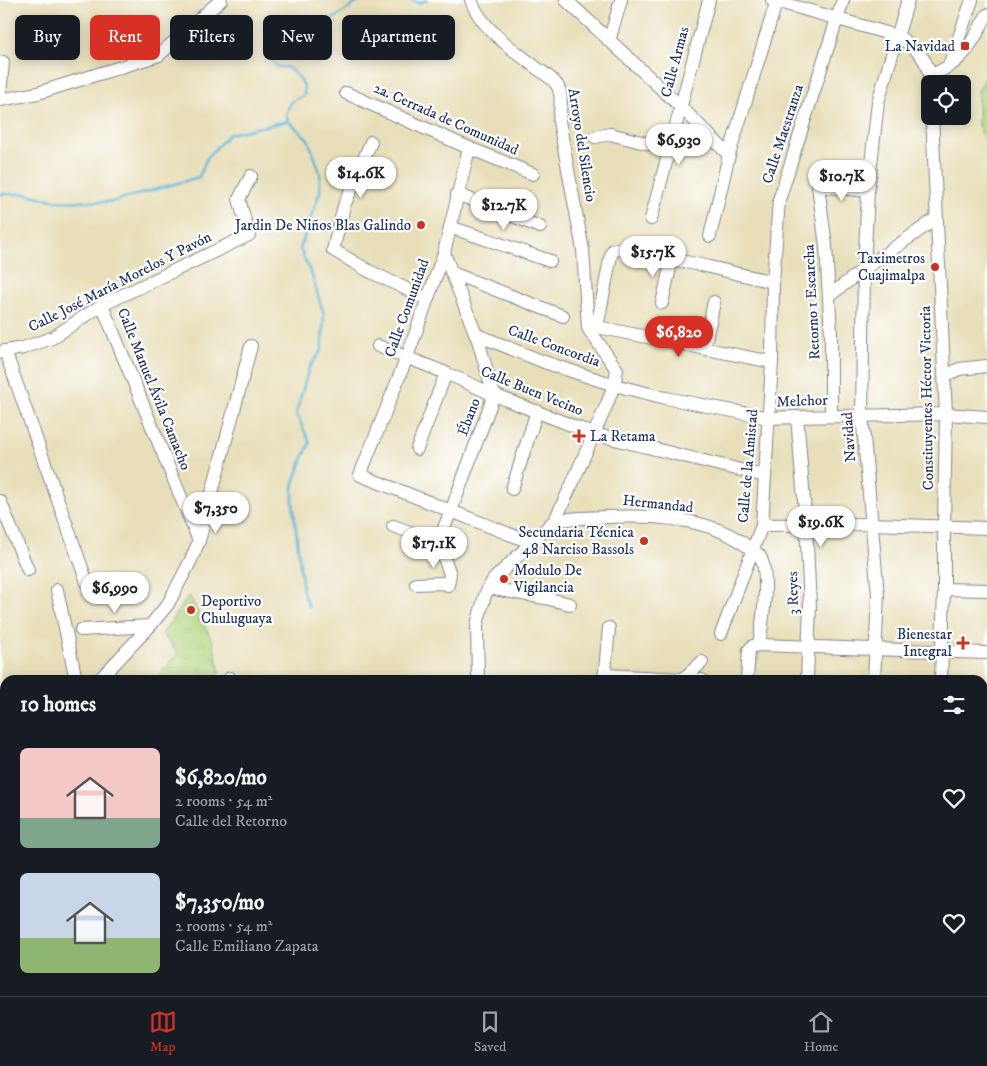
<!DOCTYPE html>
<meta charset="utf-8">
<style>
body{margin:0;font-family:"IM FELL DW Pica",serif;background:#242831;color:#f1f3f6;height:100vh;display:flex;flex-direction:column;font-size:19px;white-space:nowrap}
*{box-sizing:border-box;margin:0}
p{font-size:16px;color:#9ea1a6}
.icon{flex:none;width:28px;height:28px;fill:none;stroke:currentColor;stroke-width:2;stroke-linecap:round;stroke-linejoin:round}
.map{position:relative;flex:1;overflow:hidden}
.details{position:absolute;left:0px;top:675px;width:988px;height:321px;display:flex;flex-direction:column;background:#171b24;border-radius:15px 15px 0 0;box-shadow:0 2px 12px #0003}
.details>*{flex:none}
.hud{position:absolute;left:15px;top:15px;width:500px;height:45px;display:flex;gap:10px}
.tools{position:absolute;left:921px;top:75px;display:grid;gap:10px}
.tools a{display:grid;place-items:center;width:50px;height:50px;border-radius:8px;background:#171b24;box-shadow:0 2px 12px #0003;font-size:25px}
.price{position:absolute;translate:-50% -42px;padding:0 11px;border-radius:18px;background:#fff;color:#222;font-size:16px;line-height:32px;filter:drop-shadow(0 1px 2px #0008)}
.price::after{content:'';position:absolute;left:50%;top:30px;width:15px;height:11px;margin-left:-8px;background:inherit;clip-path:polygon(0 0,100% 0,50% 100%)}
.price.on{background:#d93025;color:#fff}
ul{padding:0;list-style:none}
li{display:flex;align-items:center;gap:15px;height:125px;padding:0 20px}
li span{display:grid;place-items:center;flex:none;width:140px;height:100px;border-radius:8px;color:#555}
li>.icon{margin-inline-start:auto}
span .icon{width:60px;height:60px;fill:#fffc;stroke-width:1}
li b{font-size:21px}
h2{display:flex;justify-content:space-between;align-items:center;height:60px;padding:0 20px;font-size:21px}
.chip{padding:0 18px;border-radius:8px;background:#171b24;box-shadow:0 2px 12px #0003;font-size:18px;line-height:45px}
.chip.on{background:#d93025;color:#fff}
.dock{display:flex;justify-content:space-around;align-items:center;height:70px;border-top:1px solid #363941;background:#171b24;font-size:14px;color:#9ea1a6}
.dock a{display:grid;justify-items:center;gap:2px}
.dock .on{color:#d93025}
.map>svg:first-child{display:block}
.green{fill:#afd179;stroke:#65806c}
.forest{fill:url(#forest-crowns);stroke:#537164}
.park{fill:url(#park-tufts);stroke:#65806c}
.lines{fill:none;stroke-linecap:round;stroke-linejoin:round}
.stream{stroke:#5bb5d9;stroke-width:2.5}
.minor-casing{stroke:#82878c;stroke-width:14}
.minor{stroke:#fff;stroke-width:12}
.poi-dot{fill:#c8321e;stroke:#fff;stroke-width:2}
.labels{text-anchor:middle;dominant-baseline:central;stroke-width:4.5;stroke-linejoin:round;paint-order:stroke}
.poi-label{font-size:15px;fill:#1b2f5e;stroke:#fff;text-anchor:end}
.street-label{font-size:15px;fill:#1b2f5e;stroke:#fff}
</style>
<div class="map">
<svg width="987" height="996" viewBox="0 0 987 996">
<defs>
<pattern id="forest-crowns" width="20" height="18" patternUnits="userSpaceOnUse" patternTransform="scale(1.25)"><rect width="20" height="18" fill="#8bb369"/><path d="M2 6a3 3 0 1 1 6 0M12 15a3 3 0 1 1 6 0" fill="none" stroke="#71925a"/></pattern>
<pattern id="park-tufts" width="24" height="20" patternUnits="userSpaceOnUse" patternTransform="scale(1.25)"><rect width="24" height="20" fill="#afd179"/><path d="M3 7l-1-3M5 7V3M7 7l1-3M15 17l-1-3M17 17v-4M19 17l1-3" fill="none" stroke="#96b46b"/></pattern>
</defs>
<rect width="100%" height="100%" fill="#fff"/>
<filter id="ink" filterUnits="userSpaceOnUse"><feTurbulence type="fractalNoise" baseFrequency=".02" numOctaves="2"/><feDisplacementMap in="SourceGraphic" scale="10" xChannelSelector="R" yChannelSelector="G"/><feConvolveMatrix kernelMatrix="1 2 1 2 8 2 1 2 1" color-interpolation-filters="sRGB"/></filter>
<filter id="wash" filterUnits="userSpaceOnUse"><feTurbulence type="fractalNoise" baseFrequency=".0096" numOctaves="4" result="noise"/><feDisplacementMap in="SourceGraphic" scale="20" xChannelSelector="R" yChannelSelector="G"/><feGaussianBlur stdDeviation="1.12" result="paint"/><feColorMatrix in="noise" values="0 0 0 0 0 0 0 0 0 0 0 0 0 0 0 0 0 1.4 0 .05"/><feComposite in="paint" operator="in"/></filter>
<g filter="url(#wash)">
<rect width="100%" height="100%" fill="#e8dfba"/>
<polygon class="green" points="987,74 987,145 978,125 978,91"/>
<polygon class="forest" points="0,860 5,861 5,935 0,943"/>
<polygon class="park" points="189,595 213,642 220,672 213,680 155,680 178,653 162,634"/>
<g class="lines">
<g class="stream">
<polyline points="412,0 418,3 427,0"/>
<polyline points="0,194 26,194 57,201 111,202 199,177 207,158 229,134 288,121"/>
<polyline points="309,607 303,592 293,503 293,486 302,460 310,443 296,413 309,368 322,350 324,315 312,276 300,249 320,192 320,172 308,139 288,121 286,114 291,102 304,95 304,86 298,76 287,67 279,67 273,62 272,54 314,28 327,23 361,0"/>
</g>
</g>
</g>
<g filter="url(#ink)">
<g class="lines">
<g class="minor-casing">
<g id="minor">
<path d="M471 0C481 29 514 50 538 69 544 73 555 80 558 87 563 97 560 111 559 121L583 250 588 328 617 370 614 385 607 404 572 484 555 520 493 580 485 595 477 625 478 680"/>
<polyline points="566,0 680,106 729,155"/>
<path d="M772 0 897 36C916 47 930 60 931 84"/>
<polyline points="609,41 621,0"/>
<polyline points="949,66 972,0"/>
<path d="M930 76C940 71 950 67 958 59 970 49 979 29 987 15"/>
<polyline points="346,93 469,148 533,174"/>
<polyline points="0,94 3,62"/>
<polyline points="0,100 38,93 159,55 221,0"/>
<polyline points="932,116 946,414 944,526 944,589 941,680"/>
<polyline points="595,137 610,134 669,149"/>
<polyline points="371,142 344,206 333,250 369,271 427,299"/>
<polyline points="469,148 444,253 407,357 360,475 532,543"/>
<polyline points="457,194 540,227"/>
<polyline points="651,219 709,0"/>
<polyline points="450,227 550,261"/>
<polyline points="710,236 729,155 777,0"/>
<polyline points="452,273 563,316"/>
<polyline points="829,296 864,269 937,218"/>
<polyline points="662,303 672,259"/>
<polyline points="102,305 199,541"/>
<polyline points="597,327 611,255 613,250 619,249 701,265 773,282"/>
<polyline points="590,328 597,327 772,362"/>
<polyline points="475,334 544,362 614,385 666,398 769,418 797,417 946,414 987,417"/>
<polyline points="378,346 446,373 494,395 594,434 765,476"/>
<polyline points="704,349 714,302"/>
<polyline points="5,351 88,585"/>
<polyline points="0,352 23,348 52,338 102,305 249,235 239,199 251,176"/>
<polyline points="945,376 959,369 987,366"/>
<polyline points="831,416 831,334 826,246 818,186 868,191"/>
<polyline points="797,417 806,524 810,606 807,680"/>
<polyline points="417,449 446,373"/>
<polyline points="512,489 537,411"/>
<polyline points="0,501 28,570"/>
<path d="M555 520C612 516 699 508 747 546 750 549 756 552 759 555 771 571 762 626 759 645"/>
<polyline points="762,525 872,524 987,528"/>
<polyline points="393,526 438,542"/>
<polyline points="438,542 451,511 494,395 478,340 444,253"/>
<polyline points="416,584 441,583 448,585 450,574 438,542"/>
<polyline points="489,588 545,598 570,604"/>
<polyline points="944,589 987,590"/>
<polyline points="57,590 76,680"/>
<polyline points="81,630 150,626"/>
<polyline points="721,634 762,525 772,362 773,282 779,200 843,0"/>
<polyline points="605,675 702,680"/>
<polyline points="230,678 231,680"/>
<polyline points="99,680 150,626 168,604 191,560 199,541 251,346"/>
<polyline points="604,680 609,628"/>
<polyline points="682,680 702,662"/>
<polyline points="747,680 749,650 753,646 759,645 987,653"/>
<polyline points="874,680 878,595 862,415 864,269 868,191 878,102 908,0"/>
<polyline points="982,762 987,762"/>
<polyline points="0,772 5,794"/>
<polyline points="982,824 987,822"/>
<polyline points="982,928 987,926"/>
<polyline points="41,991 53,996"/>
<polyline points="785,991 785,996"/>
<polyline points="3,996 5,991"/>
<polyline points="257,996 257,991"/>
<polyline points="387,996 387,991"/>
<polyline points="466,996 467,991"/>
<polyline points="539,996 539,991"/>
<polyline points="586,996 586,991"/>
<polyline points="602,996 612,991"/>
<polyline points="757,996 767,991"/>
<polyline points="909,996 910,991"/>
</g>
</g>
<use href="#minor" class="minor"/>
</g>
</g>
<g class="poi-dot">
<rect x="960" y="41" width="10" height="10" rx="2.5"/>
<circle cx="421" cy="225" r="5"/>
<circle cx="935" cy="267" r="5"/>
<path d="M576.5 428.5h5v5h5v5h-5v5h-5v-5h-5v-5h5z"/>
<circle cx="644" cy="541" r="5"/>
<circle cx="504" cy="579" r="5"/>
<circle cx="191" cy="610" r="5"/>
<path d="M960.5 635.5h5v5h5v5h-5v5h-5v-5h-5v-5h5z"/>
</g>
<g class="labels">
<g class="poi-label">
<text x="955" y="46">La Navidad</text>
<text x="411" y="225">Jardin De Niños Blas Galindo</text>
<text x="925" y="258">Taximetros<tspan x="925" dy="17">Cuajimalpa</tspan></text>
<text x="590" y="436" text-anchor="start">La Retama</text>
<text x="634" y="532">Secundaria Técnica<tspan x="634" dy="17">48 Narciso Bassols</tspan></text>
<text x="514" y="570" text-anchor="start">Modulo De<tspan x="514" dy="17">Vigilancia</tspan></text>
<text x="201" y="601" text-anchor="start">Deportivo<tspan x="201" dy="17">Chuluguaya</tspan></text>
<text x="952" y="634">Bienestar<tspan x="952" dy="17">Integral</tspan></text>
</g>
<g class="street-label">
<text transform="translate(675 62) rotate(-75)">Calle Armas</text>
<text transform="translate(446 119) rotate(24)">2a. Cerrada de Comunidad</text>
<text transform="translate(783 134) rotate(-72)">Calle Maestranza</text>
<text transform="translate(582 145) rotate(81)">Arroyo del Silencio</text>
<text transform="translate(120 282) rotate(-27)">Calle José María Morelos Y Pavón</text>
<text transform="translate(812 302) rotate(-93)">Retorno 1 Escarcha</text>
<text transform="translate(407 308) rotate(-70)">Calle Comunidad</text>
<text transform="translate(554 346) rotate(20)">Calle Concordia</text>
<text transform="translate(154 389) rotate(68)">Calle Manuel Ávila Camacho</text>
<text transform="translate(532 391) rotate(22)">Calle Buen Vecino</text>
<text transform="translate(927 398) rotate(-91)">Constituyentes Héctor Victoria</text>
<text transform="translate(802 401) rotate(-2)">Melchor</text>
<text transform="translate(469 417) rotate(-69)">Ébano</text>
<text transform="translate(849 437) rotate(-94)">Navidad</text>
<text transform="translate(748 466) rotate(-85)">Calle de la Amistad</text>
<text transform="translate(658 504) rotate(6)">Hermandad</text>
<text transform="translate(793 593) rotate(-91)">3 Reyes</text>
</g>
</g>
</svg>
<div class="tools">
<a><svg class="icon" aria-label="locate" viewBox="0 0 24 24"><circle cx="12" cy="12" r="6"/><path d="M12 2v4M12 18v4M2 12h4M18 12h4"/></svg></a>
</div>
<b class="price" style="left:679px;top:166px">$6,930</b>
<b class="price" style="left:361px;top:199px">$14.6K</b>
<b class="price" style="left:842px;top:202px">$10.7K</b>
<b class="price" style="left:504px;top:231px">$12.7K</b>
<b class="price" style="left:653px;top:278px">$15.7K</b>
<b class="price on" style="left:679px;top:358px">$6,820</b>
<b class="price" style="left:216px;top:534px">$7,350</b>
<b class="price" style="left:821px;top:548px">$19.6K</b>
<b class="price" style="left:434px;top:569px">$17.1K</b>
<b class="price" style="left:115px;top:614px">$6,990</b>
<div class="hud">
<a class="chip">Buy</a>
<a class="chip on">Rent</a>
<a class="chip">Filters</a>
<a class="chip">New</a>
<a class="chip">Apartment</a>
</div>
<section class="details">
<h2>10 homes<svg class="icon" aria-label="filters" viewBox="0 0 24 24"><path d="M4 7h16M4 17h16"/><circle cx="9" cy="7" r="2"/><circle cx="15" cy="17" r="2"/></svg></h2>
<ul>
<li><span style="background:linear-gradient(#f6c9c9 70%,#7fa58c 0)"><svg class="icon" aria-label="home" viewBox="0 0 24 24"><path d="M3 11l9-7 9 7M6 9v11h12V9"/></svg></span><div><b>$6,820/mo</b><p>2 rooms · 54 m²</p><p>Calle del Retorno</p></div><svg class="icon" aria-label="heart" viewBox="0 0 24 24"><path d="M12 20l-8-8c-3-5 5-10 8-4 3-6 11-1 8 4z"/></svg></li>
<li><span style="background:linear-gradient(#c9d6e8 65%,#8fb573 0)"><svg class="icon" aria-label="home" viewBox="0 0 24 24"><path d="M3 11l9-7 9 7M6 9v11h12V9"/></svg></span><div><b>$7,350/mo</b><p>2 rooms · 54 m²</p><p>Calle Emiliano Zapata</p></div><svg class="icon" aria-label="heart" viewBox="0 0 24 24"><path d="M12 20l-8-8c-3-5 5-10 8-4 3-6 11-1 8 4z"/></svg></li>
</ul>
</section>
</div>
<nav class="dock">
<a class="on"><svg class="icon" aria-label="map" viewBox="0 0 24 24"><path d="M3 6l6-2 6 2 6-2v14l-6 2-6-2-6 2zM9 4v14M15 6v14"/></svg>Map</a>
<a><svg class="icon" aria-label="saved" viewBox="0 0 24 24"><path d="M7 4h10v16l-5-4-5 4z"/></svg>Saved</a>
<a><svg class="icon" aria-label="home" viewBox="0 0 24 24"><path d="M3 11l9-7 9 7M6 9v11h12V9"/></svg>Home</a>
</nav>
